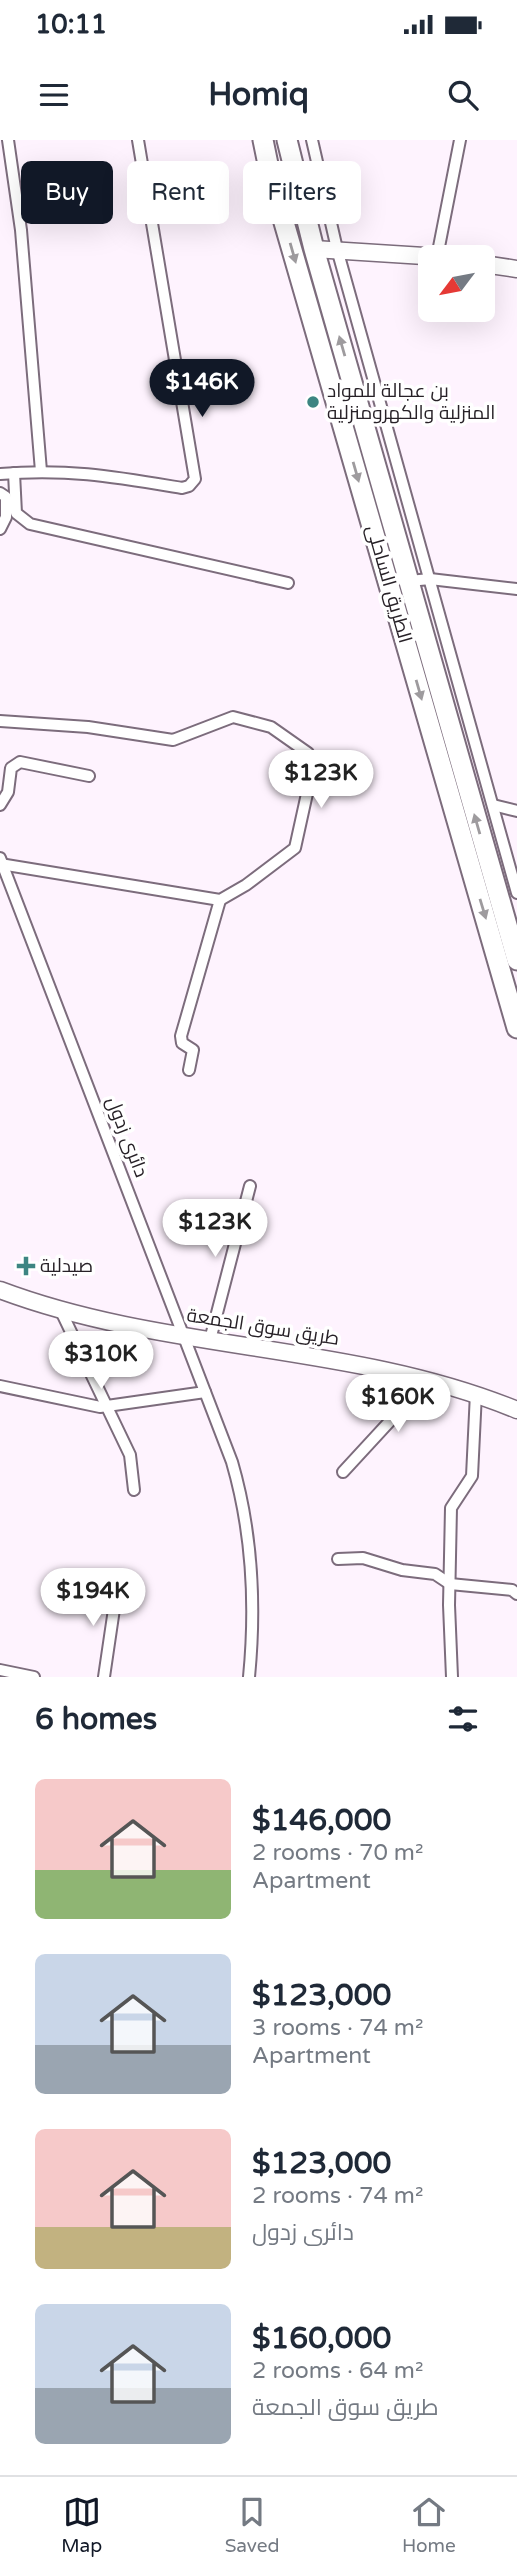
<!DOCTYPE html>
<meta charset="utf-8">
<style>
body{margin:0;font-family:"Varela Round",Cairo,sans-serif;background:#f6f6f7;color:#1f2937;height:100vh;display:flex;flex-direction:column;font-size:26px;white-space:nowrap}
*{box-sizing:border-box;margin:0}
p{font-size:23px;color:#747a83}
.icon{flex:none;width:38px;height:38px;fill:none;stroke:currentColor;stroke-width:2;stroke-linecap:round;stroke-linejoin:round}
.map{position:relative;height:1537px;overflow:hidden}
.drawer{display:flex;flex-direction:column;background:#fff;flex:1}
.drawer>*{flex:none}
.hud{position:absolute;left:21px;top:21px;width:476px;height:63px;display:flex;gap:14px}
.needle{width:46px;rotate:238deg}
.buttons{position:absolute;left:418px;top:105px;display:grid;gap:14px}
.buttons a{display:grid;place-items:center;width:77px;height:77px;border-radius:10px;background:#fff;box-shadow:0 7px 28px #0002;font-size:35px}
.price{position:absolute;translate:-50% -60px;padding:0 16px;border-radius:24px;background:#fff;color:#222;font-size:23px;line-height:46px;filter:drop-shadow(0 2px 4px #0008)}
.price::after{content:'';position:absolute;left:50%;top:42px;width:21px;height:16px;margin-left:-10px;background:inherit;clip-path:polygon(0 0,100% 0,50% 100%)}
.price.current{background:#111827;color:#fff}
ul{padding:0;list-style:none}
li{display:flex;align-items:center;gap:21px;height:175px;padding:0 35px}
li span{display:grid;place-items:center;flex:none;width:196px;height:140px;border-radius:10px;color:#555}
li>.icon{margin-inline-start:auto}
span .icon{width:84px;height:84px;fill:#fffc;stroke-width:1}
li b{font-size:30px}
h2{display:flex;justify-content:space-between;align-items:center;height:84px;padding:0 35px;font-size:30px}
.pill{padding:0 24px;border-radius:10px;background:#fff;box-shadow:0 7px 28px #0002;font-size:24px;line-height:63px}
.pill.current{background:#111827;color:#fff}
.status{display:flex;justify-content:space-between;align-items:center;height:49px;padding:0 35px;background:#fff;direction:ltr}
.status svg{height:19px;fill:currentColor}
header{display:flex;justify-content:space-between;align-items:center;height:91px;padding:0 35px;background:#fff;font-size:32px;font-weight:700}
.dock{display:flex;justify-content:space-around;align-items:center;height:98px;border-top:2px solid #e0e1e3;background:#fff;font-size:19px;color:#747a83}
.dock a{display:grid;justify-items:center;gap:4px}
.dock .current{color:#111827}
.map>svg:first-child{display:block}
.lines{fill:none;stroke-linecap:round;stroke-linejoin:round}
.street-casing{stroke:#7c6c7c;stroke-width:14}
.secondary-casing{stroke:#7c6c7c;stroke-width:19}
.highway-casing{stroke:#7c6c7c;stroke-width:23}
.street{stroke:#fff;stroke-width:10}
.secondary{stroke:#fff;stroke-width:16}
.highway{stroke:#fff;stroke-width:19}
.oneway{fill:#9e9b9e}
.poi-dot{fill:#3d8582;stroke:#fff;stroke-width:2.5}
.labels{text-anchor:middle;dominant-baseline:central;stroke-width:7;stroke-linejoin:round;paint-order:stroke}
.poi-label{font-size:19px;fill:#272127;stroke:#fff;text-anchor:start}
.street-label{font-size:19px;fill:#272127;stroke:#fff}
</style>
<div class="status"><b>10:11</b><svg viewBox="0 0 49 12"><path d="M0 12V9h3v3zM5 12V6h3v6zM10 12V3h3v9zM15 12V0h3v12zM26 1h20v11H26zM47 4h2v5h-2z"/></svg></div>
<header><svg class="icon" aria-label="menu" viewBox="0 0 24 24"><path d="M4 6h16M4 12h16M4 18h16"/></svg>Homiq<svg class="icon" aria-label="search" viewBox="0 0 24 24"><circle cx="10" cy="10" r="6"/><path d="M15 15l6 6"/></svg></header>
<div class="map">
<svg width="517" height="1537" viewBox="0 0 517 1537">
<rect width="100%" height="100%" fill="#fef3fe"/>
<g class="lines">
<g class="street-casing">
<g id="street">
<polyline points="8,0 21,90 41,331"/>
<polyline points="312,0 337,109 517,753"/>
<polyline points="437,117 460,0"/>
<polyline points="14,333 16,373 30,384 288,443"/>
<path d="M0 334C67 328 116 337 182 348L189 346 195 339 138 0"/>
<polyline points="0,353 6,357 6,377 0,389"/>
<polyline points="409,441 430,439 517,449"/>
<polyline points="0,581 88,587 173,600 233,577 271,587 308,613 311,622 310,640 295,708 246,745 220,760 0,724"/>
<polyline points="0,665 8,652 11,628 20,622 89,636"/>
<polyline points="493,665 517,671"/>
<path d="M0 718 232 1322C252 1391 256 1465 249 1537"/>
<polyline points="189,930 193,910 182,903 181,896 220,760"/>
<polyline points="60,1169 130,1315 134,1350"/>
<polyline points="210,1200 250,1046"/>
<polyline points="0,1246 100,1267 205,1252"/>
<polyline points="343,1332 402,1268 408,1259 413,1235"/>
<polyline points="338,1419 363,1418 402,1430 435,1434 450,1444 512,1450 517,1454"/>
<polyline points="0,1530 34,1537"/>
<polyline points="104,1537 118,1442"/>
<polyline points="452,1537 449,1465 451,1368 472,1336 476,1253"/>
</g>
</g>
<g class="secondary-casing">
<g id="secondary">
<polyline points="314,109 440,117"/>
<polyline points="483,124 517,129"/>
<path d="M0 1150C167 1213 352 1202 517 1270"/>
</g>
</g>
<g class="highway-casing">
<g id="highway">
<polyline points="263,0 270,34 517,888"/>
<polyline points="287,0 314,109 517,820"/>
</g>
</g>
<use href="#street" class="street"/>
<use href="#secondary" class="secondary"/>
<use href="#highway" class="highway"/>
</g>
<defs><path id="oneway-solid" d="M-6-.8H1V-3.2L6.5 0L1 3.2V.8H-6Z" transform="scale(1.75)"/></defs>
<g class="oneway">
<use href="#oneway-solid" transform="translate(293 113) rotate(74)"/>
<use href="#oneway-solid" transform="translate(342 206) rotate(-106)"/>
<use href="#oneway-solid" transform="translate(356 332) rotate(74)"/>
<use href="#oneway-solid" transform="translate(419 550) rotate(74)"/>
<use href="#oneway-solid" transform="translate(477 684) rotate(-106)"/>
<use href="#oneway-solid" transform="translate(483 769) rotate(73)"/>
</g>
<g class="poi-dot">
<circle cx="313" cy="262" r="7"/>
<path d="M22.5 1115.5h7v7h7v7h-7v7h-7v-7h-7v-7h7z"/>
</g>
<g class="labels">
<g class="poi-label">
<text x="327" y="251">بن عجالة للمواد<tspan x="327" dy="22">المنزلية والكهرومنزلية</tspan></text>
<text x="40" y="1126">صيدلية</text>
</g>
<g class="street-label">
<text transform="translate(389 444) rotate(74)">الطريق الساحلى</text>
<text transform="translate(127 997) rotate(69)">دائرى زدول</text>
<text transform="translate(263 1187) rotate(9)">طريق سوق الجمعة</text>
</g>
</g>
</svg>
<div class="buttons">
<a><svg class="needle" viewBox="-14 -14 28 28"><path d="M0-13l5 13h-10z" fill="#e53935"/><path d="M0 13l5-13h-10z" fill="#747a83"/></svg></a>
</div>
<b class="price current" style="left:202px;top:279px">$146K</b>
<b class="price" style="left:321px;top:670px">$123K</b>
<b class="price" style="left:215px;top:1119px">$123K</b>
<b class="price" style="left:101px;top:1251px">$310K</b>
<b class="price" style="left:398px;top:1294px">$160K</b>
<b class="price" style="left:93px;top:1488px">$194K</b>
<div class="hud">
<a class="pill current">Buy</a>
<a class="pill">Rent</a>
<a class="pill">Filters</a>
</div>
</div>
<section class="drawer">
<h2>6 homes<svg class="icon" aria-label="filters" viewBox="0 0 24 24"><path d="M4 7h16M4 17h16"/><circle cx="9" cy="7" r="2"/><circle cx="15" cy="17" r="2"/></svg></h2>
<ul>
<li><span style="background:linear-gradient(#f6c9c9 65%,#8fb573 0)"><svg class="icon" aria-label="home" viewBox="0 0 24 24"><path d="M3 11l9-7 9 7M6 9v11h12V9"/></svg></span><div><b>$146,000</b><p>2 rooms · 70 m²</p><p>Apartment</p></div></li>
<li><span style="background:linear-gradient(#c9d6e8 65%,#9aa5b1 0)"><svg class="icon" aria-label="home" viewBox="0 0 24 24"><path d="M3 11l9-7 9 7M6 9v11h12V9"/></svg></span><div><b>$123,000</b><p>3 rooms · 74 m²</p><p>Apartment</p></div></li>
<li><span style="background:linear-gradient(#f6c9c9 70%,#c2b280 0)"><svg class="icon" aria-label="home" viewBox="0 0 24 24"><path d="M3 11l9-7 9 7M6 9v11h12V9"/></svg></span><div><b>$123,000</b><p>2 rooms · 74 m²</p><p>دائرى زدول</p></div></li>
<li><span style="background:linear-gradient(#c9d6e8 60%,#9aa5b1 0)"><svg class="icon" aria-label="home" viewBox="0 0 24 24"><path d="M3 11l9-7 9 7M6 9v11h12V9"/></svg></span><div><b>$160,000</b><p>2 rooms · 64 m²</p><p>طريق سوق الجمعة</p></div></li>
</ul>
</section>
<nav class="dock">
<a class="current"><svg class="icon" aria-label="map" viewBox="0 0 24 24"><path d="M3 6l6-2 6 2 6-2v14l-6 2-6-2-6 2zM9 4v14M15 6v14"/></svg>Map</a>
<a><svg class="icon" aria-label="saved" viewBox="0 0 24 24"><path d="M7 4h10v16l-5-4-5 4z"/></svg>Saved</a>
<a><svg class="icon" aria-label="home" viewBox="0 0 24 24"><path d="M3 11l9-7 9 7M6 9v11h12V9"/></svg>Home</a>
</nav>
